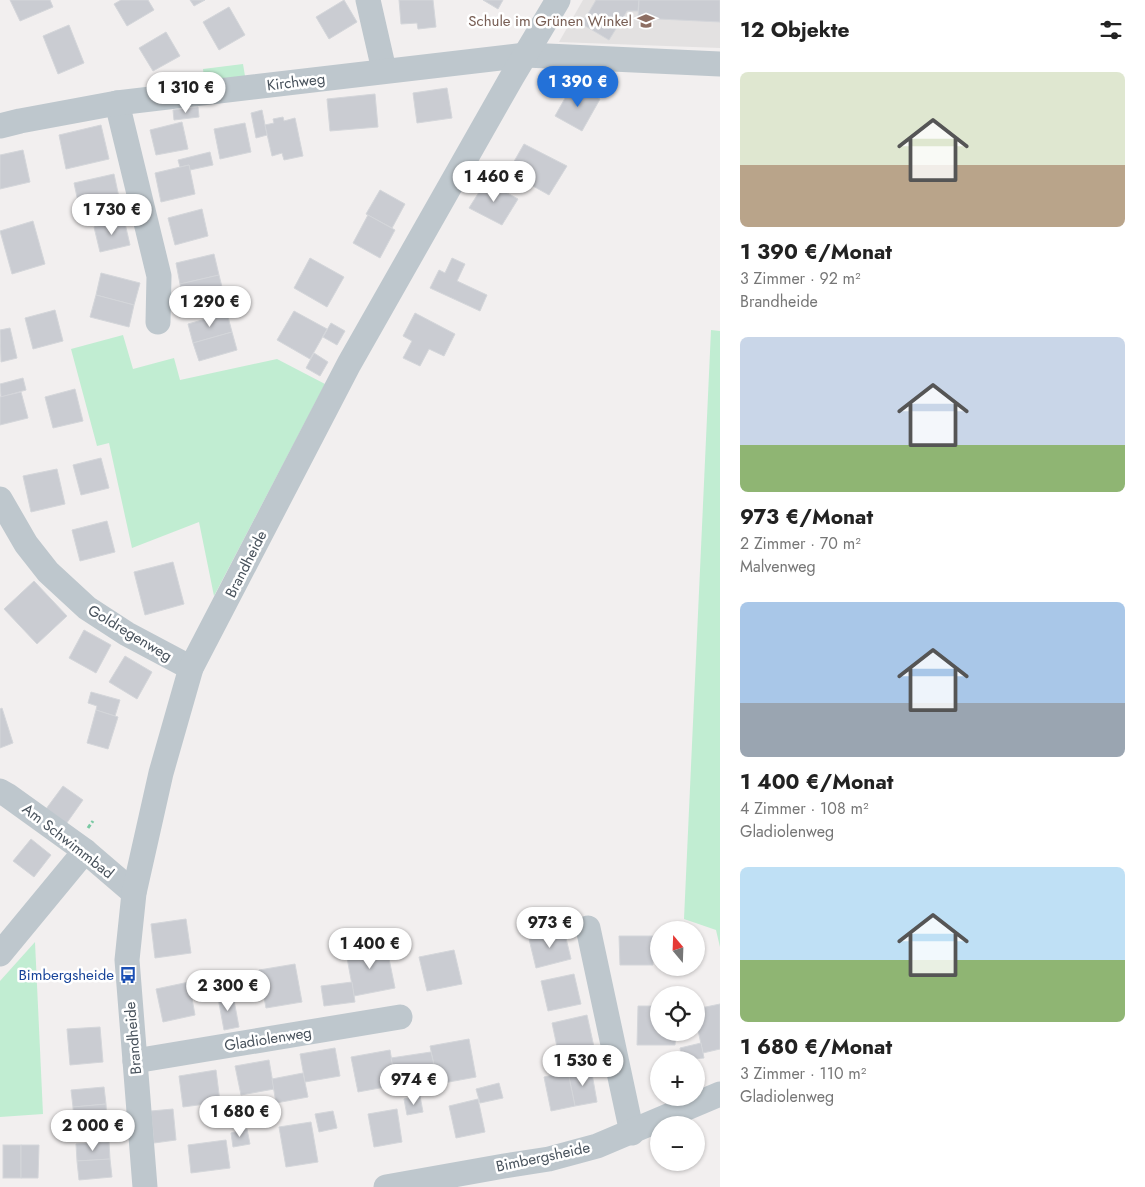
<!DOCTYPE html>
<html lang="de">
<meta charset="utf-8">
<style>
body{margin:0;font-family:Jost,sans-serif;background:#f2f2f2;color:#222;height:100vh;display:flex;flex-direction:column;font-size:19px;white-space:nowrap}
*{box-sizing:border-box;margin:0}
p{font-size:16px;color:#767676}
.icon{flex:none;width:28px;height:28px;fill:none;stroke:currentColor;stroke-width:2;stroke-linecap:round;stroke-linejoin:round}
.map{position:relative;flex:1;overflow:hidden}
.details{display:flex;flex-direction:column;background:#fff;width:425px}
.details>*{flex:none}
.needle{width:32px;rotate:341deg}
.controls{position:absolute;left:650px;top:921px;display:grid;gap:10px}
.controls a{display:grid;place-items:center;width:55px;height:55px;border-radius:50%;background:#fff;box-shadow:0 1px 4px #0004;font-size:25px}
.price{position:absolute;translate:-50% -42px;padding:0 11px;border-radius:18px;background:#fff;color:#222;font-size:16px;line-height:32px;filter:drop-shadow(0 1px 2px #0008)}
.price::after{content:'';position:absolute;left:50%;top:30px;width:15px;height:11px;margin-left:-8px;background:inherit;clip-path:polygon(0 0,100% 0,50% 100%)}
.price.on{background:#2371d8;color:#fff}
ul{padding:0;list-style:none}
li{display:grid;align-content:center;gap:10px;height:265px;padding:0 20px}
li span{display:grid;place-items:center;height:155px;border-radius:8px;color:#555}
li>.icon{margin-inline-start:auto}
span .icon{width:90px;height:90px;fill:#fffc;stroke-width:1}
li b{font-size:21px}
h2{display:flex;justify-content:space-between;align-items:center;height:60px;padding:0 20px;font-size:21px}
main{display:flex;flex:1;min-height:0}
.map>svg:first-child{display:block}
.education{fill:#e3e1e1}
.green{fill:#c1edd2}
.building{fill:#caccd2;stroke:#d4d6da}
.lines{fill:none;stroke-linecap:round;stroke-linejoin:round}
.path{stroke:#7ac9a3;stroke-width:3;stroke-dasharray:4 2.5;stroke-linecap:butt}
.minor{stroke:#bec7cd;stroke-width:25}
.labels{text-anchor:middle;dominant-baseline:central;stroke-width:5;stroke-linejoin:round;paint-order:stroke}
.education-label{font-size:15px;fill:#785e54;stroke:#fff;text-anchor:end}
.street-label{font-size:15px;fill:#48525c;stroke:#fff}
.transit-label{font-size:15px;fill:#164399;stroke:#fff;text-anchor:end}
</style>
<main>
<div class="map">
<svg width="720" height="1187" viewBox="0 0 720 1187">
<rect width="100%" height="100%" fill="#f2efef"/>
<polygon class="education" points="583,0 720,0 720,48 559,42"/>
<g class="green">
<polygon points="243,64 246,82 205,87 203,69"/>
<polygon points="711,330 720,331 720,947 716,930 684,919"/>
<polygon points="123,335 133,369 174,358 180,380 277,359 325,384 214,596 199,522 132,548 109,443 97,446 71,349"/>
<polygon points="35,942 43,1114 0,1117 0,981"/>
</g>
<g class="building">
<polygon points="10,0 50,0 53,7 20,21"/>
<polygon points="121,0 148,0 154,10 127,26 114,4"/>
<polygon points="190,0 205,0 194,6"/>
<polygon points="344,0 357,22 329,39 316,17"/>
<polygon points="399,0 433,0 436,27 418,29 417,23 401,24"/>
<polygon points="483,0 503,0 498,9"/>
<polygon points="596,0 639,0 638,11 627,11 609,40 582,24"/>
<polygon points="639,0 720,0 720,22 638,18"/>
<polygon points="229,7 245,35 219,50 203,22"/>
<polygon points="69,25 84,63 58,74 43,36"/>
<polygon points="166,32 180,56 153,71 139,48"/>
<polygon points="573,84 600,99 582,131 555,116"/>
<polygon points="447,88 452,118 417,123 413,93"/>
<polygon points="375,94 378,127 330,131 327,99"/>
<polygon points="198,107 199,117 174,120 173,110"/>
<polygon points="262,110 267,135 256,138 251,113"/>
<polygon points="283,117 284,121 295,118 303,156 284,160 282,153 272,156 265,125 274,123 273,119"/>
<polygon points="182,122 188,149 156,155 150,130"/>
<polygon points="245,123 251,152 220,159 214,129"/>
<polygon points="101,125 109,159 66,169 59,135"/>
<polygon points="524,144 567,166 549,195 508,172"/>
<polygon points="23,150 30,182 0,189 0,155"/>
<polygon points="210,152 213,165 190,170 189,165 180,167 178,160"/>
<polygon points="189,165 195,194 161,202 155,173"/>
<polygon points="114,174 120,202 80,211 74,183"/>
<polygon points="486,181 518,199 502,225 469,208"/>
<polygon points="380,190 405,204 392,228 366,214"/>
<polygon points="202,209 208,236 175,245 168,218"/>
<polygon points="368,215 395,230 380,258 353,243"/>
<polygon points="124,219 130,245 100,252 94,227"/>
<polygon points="33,221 45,264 12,274 0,231"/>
<polygon points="214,254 219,275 180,284 176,263"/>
<polygon points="310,258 344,277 327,307 294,288"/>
<polygon points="452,258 465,264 457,281 487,295 480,311 430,288 439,270 445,273"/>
<polygon points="101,273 140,283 134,305 96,295"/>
<polygon points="219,275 224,295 185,304 180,284"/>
<polygon points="96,295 134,305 129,327 90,317"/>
<polygon points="55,310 63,341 33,349 25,318"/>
<polygon points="294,311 327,329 310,359 277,340"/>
<polygon points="227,313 232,332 193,343 188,324"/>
<polygon points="415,313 455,334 444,356 429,349 420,366 403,358 412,341 403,336"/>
<polygon points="331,323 345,331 337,345 323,337"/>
<polygon points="10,328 17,358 1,362 0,330"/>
<polygon points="232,332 237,350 199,361 193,343"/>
<polygon points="314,353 328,362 320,376 306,368"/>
<polygon points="23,378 26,390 1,397 0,384"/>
<polygon points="75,389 83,421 53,428 45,397"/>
<polygon points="21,392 28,418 0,425 0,397"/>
<polygon points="101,458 109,488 81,495 73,465"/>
<polygon points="57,469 65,504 31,512 23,476"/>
<polygon points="107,521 115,552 80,561 72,530"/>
<polygon points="173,562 184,604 145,615 134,572"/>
<polygon points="34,581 67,616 37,644 4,609"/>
<polygon points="84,630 111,645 96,673 69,658"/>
<polygon points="125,656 152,672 137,699 109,682"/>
<polygon points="91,692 120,700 115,716 96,710 97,706 88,703"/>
<polygon points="2,708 13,743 0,748 0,709"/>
<polygon points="96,710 118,717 108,749 87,743"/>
<polygon points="63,786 83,800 66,824 46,809"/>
<polygon points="31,839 51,855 34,877 13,861"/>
<polygon points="186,919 191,953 155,958 151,924"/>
<polygon points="564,930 571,959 536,968 529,939"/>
<polygon points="619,936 653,936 653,965 620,965"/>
<polygon points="386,944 395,988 354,996 346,952"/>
<polygon points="454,950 462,984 427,991 419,957"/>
<polygon points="295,964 302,1002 266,1008 259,970"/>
<polygon points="574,974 581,1004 548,1011 541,981"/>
<polygon points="189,982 195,1015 163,1022 156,989"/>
<polygon points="352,982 355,1002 324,1006 321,986"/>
<polygon points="233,995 239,1027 224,1030 218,998"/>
<polygon points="720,1004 720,1049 703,1053 696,1021 696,1009"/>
<polygon points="638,1006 659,1006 659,1032 676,1032 675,1045 637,1045"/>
<polygon points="587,1015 594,1047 559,1056 552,1023"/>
<polygon points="100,1027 103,1062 70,1065 67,1029"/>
<polygon points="469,1039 476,1077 438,1084 430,1046"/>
<polygon points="701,1043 704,1058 682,1060 680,1048"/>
<polygon points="335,1048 340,1076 305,1082 300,1054"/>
<polygon points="390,1050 396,1085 358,1092 351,1057"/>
<polygon points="431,1052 435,1069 395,1076 391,1058"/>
<polygon points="269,1060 274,1089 241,1095 235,1066"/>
<polygon points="591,1068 597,1102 575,1106 568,1072"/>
<polygon points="216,1070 220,1102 183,1107 179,1076"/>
<polygon points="568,1072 575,1106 551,1111 544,1077"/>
<polygon points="303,1073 308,1097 276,1103 272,1079"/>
<polygon points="499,1083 503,1098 480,1103 476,1089"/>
<polygon points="104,1087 106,1104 73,1107 71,1090"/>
<polygon points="420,1096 423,1112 407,1115 404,1099"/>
<polygon points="478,1099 485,1132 456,1138 449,1106"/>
<polygon points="106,1104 107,1123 74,1125 73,1107"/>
<polygon points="173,1109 176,1140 154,1143 151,1111"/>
<polygon points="397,1109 402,1142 374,1147 368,1114"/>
<polygon points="333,1111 337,1128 319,1132 315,1114"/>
<polygon points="311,1122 318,1162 286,1167 279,1127"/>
<polygon points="247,1129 250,1144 233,1147 231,1133"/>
<polygon points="226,1140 230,1168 191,1173 188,1145"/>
<polygon points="109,1142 110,1159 77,1161 76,1144"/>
<rect x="3" y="1145" width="18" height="33"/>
<polygon points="21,1145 39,1145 38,1178 21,1178"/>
<polygon points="110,1159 112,1177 79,1180 77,1161"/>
</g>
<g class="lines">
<polyline class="path" points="88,828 93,821"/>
<g class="minor">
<polyline points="368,0 384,70"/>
<polyline points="117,103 159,276 158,322"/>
<polyline points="0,126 20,121 117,103 526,55 720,64"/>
<polyline points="0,499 26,544 48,572 87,608 127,634 191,668"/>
<polyline points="0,791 7,795 85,851 134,893"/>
<polyline points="588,928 632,1133"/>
<polyline points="0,954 85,851"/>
<polyline points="135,1061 400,1017"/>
<polyline points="145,1187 127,960 134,893 161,773 191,668 349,364 512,77 558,0"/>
<polyline points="386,1187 504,1166 549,1159 597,1146 720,1094"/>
</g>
</g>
<defs>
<g id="school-bare" transform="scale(1.35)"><path d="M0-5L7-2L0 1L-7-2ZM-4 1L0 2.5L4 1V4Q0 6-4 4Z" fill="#8d6e63" stroke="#fff" stroke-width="2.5" paint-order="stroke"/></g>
<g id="bus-bare" transform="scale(1.35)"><path d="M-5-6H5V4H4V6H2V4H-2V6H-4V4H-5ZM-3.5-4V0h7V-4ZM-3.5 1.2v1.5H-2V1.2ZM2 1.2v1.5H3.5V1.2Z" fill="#1a4fb4" stroke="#fff" stroke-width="2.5" paint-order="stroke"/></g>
</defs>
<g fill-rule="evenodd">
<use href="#school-bare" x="646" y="21"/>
<use href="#bus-bare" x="128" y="975"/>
</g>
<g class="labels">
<g class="education-label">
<text x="632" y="21">Schule im Grünen Winkel</text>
</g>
<g class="street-label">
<text transform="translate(296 82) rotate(-7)">Kirchweg</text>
<text transform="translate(246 564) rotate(-63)">Brandheide</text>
<text transform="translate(130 633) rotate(31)">Goldregenweg</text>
<text transform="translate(68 841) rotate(38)">Am Schwimmbad</text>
<text transform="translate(133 1038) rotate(-95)">Brandheide</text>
<text transform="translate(268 1039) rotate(-9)">Gladiolenweg</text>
<text transform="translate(543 1157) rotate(-12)">Bimbergsheide</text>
</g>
<g class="transit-label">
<text x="114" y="975">Bimbergsheide</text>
</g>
</g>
</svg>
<div class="controls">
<a><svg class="needle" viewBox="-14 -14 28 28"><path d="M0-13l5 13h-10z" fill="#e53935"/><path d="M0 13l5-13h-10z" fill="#767676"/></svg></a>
<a><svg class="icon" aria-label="locate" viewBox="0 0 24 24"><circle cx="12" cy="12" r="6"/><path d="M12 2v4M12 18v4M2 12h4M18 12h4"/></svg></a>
<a>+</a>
<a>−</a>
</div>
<b class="price on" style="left:578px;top:108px">1 390 €</b>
<b class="price" style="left:186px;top:114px">1 310 €</b>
<b class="price" style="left:494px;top:203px">1 460 €</b>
<b class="price" style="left:112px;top:236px">1 730 €</b>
<b class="price" style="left:210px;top:328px">1 290 €</b>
<b class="price" style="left:550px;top:949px">973 €</b>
<b class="price" style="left:370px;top:970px">1 400 €</b>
<b class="price" style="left:228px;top:1012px">2 300 €</b>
<b class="price" style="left:583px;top:1087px">1 530 €</b>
<b class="price" style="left:414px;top:1106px">974 €</b>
<b class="price" style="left:240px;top:1138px">1 680 €</b>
<b class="price" style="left:93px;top:1152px">2 000 €</b>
</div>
<section class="details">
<h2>12 Objekte<svg class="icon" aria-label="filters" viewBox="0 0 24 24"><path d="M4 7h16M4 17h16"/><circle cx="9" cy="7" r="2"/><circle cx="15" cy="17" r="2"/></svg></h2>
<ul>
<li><span style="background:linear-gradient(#dfe7d0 60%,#b9a48a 0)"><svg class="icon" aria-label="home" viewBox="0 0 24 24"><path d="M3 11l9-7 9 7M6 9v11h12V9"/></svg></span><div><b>1 390 €/Monat</b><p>3 Zimmer · 92 m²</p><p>Brandheide</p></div></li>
<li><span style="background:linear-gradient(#c9d6e8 70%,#8fb573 0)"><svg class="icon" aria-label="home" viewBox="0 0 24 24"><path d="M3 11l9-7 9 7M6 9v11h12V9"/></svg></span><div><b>973 €/Monat</b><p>2 Zimmer · 70 m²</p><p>Malvenweg</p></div></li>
<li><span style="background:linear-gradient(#a9c7e8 65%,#9aa5b1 0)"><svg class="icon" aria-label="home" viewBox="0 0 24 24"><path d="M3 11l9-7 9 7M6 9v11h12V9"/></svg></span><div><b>1 400 €/Monat</b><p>4 Zimmer · 108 m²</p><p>Gladiolenweg</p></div></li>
<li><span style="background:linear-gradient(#bfe0f5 60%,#8fb573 0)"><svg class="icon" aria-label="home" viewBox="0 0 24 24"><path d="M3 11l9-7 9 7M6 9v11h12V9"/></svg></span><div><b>1 680 €/Monat</b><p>3 Zimmer · 110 m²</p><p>Gladiolenweg</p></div></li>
</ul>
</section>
</main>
